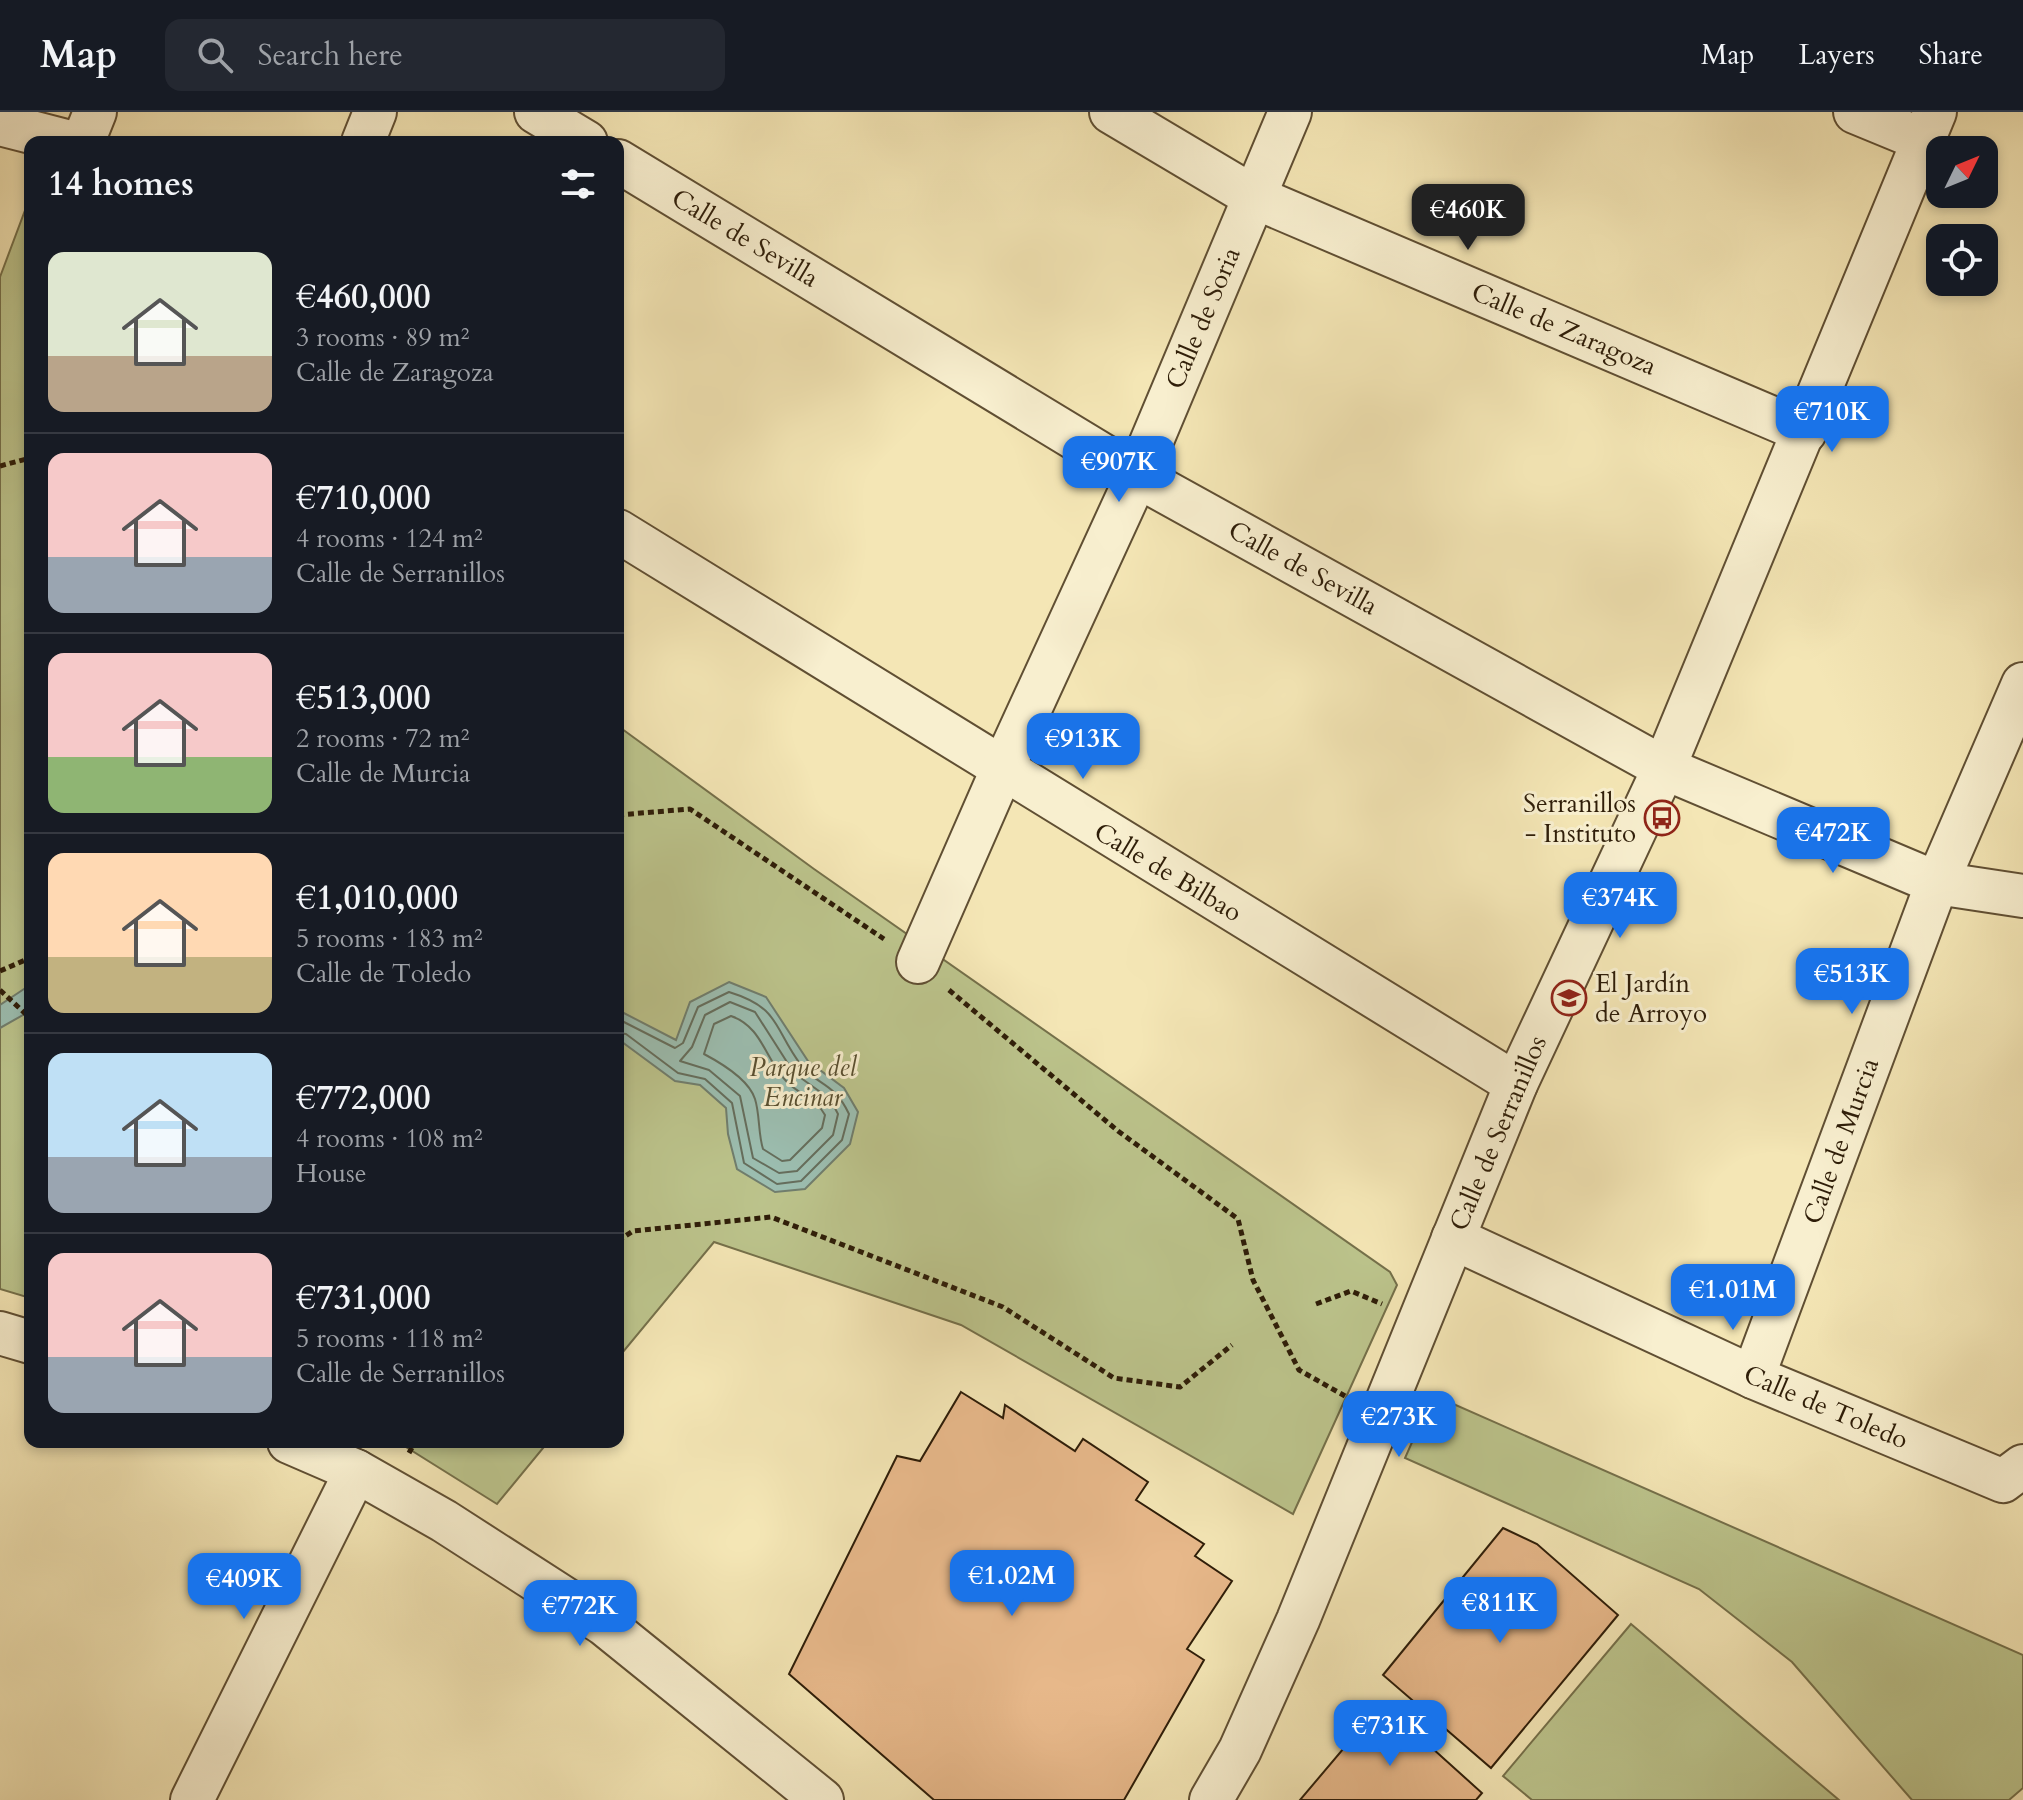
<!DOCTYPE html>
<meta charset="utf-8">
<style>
body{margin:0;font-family:Cardo,serif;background:#242831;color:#f1f3f6;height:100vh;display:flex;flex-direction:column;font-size:30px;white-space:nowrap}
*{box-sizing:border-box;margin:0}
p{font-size:26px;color:#9ea1a6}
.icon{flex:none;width:44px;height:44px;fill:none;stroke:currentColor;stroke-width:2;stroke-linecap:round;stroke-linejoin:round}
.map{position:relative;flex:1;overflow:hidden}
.side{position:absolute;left:24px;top:24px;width:600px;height:1312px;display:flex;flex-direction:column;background:#171b24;border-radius:16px;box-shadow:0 4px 12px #0003}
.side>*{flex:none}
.needle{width:52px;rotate:47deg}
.fabs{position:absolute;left:1926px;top:24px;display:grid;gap:16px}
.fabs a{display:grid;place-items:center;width:72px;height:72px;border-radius:16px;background:#171b24;box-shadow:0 4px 12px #0003;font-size:40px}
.price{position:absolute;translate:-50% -68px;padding:0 18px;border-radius:16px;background:#1a73e8;color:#fff;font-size:26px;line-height:52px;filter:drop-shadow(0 2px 4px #0008)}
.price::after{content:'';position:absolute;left:50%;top:48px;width:24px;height:18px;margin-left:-12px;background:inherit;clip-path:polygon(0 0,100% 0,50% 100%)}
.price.active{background:#222;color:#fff}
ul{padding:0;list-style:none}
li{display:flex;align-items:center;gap:24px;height:200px;padding:0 24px}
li+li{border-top:2px solid #363941}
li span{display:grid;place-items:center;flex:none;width:224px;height:160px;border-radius:16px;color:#555}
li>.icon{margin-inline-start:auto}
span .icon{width:96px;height:96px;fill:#fffc;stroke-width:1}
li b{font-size:34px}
h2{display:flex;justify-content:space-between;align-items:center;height:96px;padding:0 24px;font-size:34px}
header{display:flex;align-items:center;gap:48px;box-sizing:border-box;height:112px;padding:0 40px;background:#171b24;border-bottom:2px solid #363941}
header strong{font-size:38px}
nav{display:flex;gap:44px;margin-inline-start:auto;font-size:28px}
.search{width:560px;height:72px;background:#242831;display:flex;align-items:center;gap:20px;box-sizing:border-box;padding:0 28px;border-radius:16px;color:#9ea1a6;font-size:30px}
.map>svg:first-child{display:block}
.green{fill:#bcc48c;stroke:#75704a;stroke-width:2}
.water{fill:#9cbfb2;stroke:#707e6e;stroke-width:2}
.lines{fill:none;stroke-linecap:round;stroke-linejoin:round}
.shore{stroke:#656e5d;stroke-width:2}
.building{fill:#e7b88a;stroke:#2e1d08;stroke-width:2}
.street-casing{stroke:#604f33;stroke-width:46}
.path{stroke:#2e1d08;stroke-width:5;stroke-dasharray:6 4;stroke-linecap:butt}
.street{stroke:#f8efcf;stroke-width:42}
.labels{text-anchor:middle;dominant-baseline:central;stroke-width:6;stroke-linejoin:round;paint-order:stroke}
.street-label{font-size:26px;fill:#2e1d08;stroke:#f8efcf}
.poi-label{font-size:26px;fill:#2e1d08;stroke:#f8efcf;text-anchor:end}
.park-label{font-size:26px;font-style:italic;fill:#594f30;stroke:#f8efcf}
</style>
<header>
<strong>Map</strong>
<div class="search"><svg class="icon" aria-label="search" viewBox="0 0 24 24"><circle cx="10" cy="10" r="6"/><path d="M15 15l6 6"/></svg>Search here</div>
<nav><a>Map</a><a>Layers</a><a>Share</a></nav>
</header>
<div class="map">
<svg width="2023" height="1688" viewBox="0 0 2023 1688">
<rect width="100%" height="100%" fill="#f4e6b5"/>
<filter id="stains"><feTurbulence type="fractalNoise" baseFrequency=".0025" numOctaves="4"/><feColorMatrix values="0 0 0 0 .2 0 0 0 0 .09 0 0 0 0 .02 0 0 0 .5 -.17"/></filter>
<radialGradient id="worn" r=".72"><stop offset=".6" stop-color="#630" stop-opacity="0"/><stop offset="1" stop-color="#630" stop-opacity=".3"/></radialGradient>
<g class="green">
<polygon points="30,85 30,1186 0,1177 0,165"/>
<polygon points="618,614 814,757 1390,1160 1397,1173 1293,1402 961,1213 714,1130 618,1246"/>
<polygon points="1433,1283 2023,1543 2023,1676 2009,1688 1912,1688 1792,1550 1699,1477 1405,1346"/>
<polygon points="398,1330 548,1330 497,1392"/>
<polygon points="1631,1512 1839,1688 1532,1688 1503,1664"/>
</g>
<g class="water">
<polygon points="729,870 766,885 808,949 844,976 858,1000 850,1032 805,1077 775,1080 737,1057 728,1022 726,996 700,973 675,969 618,927 618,898 676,928 690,890"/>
<polygon points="30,873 30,899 0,916 0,893"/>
</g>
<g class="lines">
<g class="shore">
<polygon points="730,890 755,900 794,961 830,987 838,1002 833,1023 797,1059 779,1061 753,1046 740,984 709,958 680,949 692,935 705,903"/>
<path d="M731 904C763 915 765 948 787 970 799 982 817 988 825 1003L822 1016 790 1048 782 1049 763 1037C758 1021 760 1003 755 987 749 968 721 951 704 942L714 912Z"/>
<path d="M618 907 675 936 683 931 698 895 729 880C781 896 773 916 801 953 818 974 834 970 849 1002L842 1028 801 1069 777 1072 744 1051 732 991 705 967 678 961 626 922 618 921"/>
</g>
</g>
<g class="building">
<polygon points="961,1280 1003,1306 1005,1293 1075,1339 1083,1327 1148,1370 1136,1388 1204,1432 1195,1444 1232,1469 1187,1537 1204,1548 1124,1688 934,1688 789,1562 897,1344 920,1349"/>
<polygon points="1503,1416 1537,1432 1618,1503 1491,1656 1383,1563"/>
<polygon points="1382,1591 1482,1681 1476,1688 1300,1688"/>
</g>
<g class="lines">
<g class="street-casing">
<g id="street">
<polyline points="536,0 586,30"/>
<polyline points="1111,0 1254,85 1805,320"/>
<polyline points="1855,0 1923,28"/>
<polyline points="0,12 70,30"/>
<polyline points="83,30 95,0"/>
<polyline points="363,30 375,0"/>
<polyline points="618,49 1137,364 1664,656 1937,771 2023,784"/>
<polyline points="618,419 1516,972"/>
<polyline points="918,850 1002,658 1137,364 1290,0"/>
<polyline points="1453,1126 1753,1265 2003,1369 2023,1354"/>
<polyline points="0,1221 30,1230"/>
<polyline points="1753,1265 1937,771 2023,572"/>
<polyline points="289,1330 356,1359 444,1409 604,1512 822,1688"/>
<polyline points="192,1688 356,1359"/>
<polyline points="1211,1688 1240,1638 1298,1508 1516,972 1664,656 1935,0"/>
</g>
</g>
<g class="path">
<polyline points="0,354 30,346"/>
<polyline points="618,703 690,697 884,827"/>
<polyline points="0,859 30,846"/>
<polyline points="0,878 30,906"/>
<polyline points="949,878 1118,1019 1238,1107 1253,1168 1299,1258 1345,1284"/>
<polyline points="618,1129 633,1119 771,1105 1003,1195 1114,1266 1180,1275 1232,1233"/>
<polyline points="1316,1192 1351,1179 1382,1192"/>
<polyline points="409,1341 415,1330"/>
</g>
<use href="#street" class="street"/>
</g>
<defs>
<g id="bus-ring" transform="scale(1.8)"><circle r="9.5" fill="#f8efcf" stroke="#8f2418" stroke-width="1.5"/><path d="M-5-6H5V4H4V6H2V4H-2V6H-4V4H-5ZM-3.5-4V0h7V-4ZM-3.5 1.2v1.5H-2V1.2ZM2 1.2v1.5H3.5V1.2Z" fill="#8f2418"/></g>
<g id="school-ring" transform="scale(1.8)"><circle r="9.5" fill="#f8efcf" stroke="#8f2418" stroke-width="1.5"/><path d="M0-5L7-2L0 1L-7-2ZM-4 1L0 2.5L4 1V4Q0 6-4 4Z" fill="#8f2418"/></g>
</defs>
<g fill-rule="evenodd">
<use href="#bus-ring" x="1662" y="706"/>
<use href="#school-ring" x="1569" y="886"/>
</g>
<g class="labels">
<g class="street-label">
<text transform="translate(745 126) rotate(31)">Calle de Sevilla</text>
<text transform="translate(1203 206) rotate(-67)">Calle de Soria</text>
<text transform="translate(1564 217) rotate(23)">Calle de Zaragoza</text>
<text transform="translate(1303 456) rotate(29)">Calle de Sevilla</text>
<text transform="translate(1168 760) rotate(31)">Calle de Bilbao</text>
<text transform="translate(1498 1021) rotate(-67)">Calle de Serranillos</text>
<text transform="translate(1841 1029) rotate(-70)">Calle de Murcia</text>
<text transform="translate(1826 1295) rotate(23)">Calle de Toledo</text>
</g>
<g class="poi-label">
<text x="1636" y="691">Serranillos<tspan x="1636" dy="30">- Instituto</tspan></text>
<text x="1595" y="871" text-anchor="start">El Jardín<tspan x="1595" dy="30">de Arroyo</tspan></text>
</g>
<g class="park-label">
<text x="803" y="955">Parque del<tspan x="803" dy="30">Encinar</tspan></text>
</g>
</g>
<rect width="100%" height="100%" filter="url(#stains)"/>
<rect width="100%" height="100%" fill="url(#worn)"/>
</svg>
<div class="fabs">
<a><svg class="needle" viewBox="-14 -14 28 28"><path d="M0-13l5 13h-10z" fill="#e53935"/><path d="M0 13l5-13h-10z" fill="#9ea1a6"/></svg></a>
<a><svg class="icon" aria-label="locate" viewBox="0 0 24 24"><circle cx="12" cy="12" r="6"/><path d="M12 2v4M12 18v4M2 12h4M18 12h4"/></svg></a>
</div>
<b class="price active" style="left:1468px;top:140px">€460K</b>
<b class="price" style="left:1832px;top:342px">€710K</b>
<b class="price" style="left:1119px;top:392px">€907K</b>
<b class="price" style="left:1083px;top:669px">€913K</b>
<b class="price" style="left:1833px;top:763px">€472K</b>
<b class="price" style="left:1620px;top:828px">€374K</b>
<b class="price" style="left:1852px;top:904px">€513K</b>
<b class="price" style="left:1733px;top:1220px">€1.01M</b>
<b class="price" style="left:1399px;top:1347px">€273K</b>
<b class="price" style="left:1012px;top:1506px">€1.02M</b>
<b class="price" style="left:244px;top:1509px">€409K</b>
<b class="price" style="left:1500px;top:1533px">€811K</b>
<b class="price" style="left:580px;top:1536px">€772K</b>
<b class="price" style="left:1390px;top:1656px">€731K</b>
<section class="side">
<h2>14 homes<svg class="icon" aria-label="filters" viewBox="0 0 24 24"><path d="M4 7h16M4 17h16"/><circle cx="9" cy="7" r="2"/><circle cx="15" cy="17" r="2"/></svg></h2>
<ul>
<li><span style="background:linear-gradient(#dfe7d0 65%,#b9a48a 0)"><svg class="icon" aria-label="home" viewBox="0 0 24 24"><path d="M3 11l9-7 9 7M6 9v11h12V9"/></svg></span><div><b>€460,000</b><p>3 rooms · 89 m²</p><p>Calle de Zaragoza</p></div></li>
<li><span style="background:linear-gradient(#f6c9c9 65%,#9aa5b1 0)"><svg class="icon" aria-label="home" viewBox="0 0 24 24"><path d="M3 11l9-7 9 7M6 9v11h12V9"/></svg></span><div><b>€710,000</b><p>4 rooms · 124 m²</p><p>Calle de Serranillos</p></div></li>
<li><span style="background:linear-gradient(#f6c9c9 65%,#8fb573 0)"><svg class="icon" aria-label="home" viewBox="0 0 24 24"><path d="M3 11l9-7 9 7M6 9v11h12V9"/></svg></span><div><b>€513,000</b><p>2 rooms · 72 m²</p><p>Calle de Murcia</p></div></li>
<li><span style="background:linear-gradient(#ffd9b3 65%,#c2b280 0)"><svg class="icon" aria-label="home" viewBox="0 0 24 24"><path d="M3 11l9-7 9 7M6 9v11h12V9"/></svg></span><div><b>€1,010,000</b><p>5 rooms · 183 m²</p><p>Calle de Toledo</p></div></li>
<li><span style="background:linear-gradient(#bfe0f5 65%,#9aa5b1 0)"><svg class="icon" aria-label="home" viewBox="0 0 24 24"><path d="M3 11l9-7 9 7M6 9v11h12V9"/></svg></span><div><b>€772,000</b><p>4 rooms · 108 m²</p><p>House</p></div></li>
<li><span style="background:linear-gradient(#f6c9c9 65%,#9aa5b1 0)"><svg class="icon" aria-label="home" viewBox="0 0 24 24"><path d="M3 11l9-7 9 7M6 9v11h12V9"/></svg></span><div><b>€731,000</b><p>5 rooms · 118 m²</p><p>Calle de Serranillos</p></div></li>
</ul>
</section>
</div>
